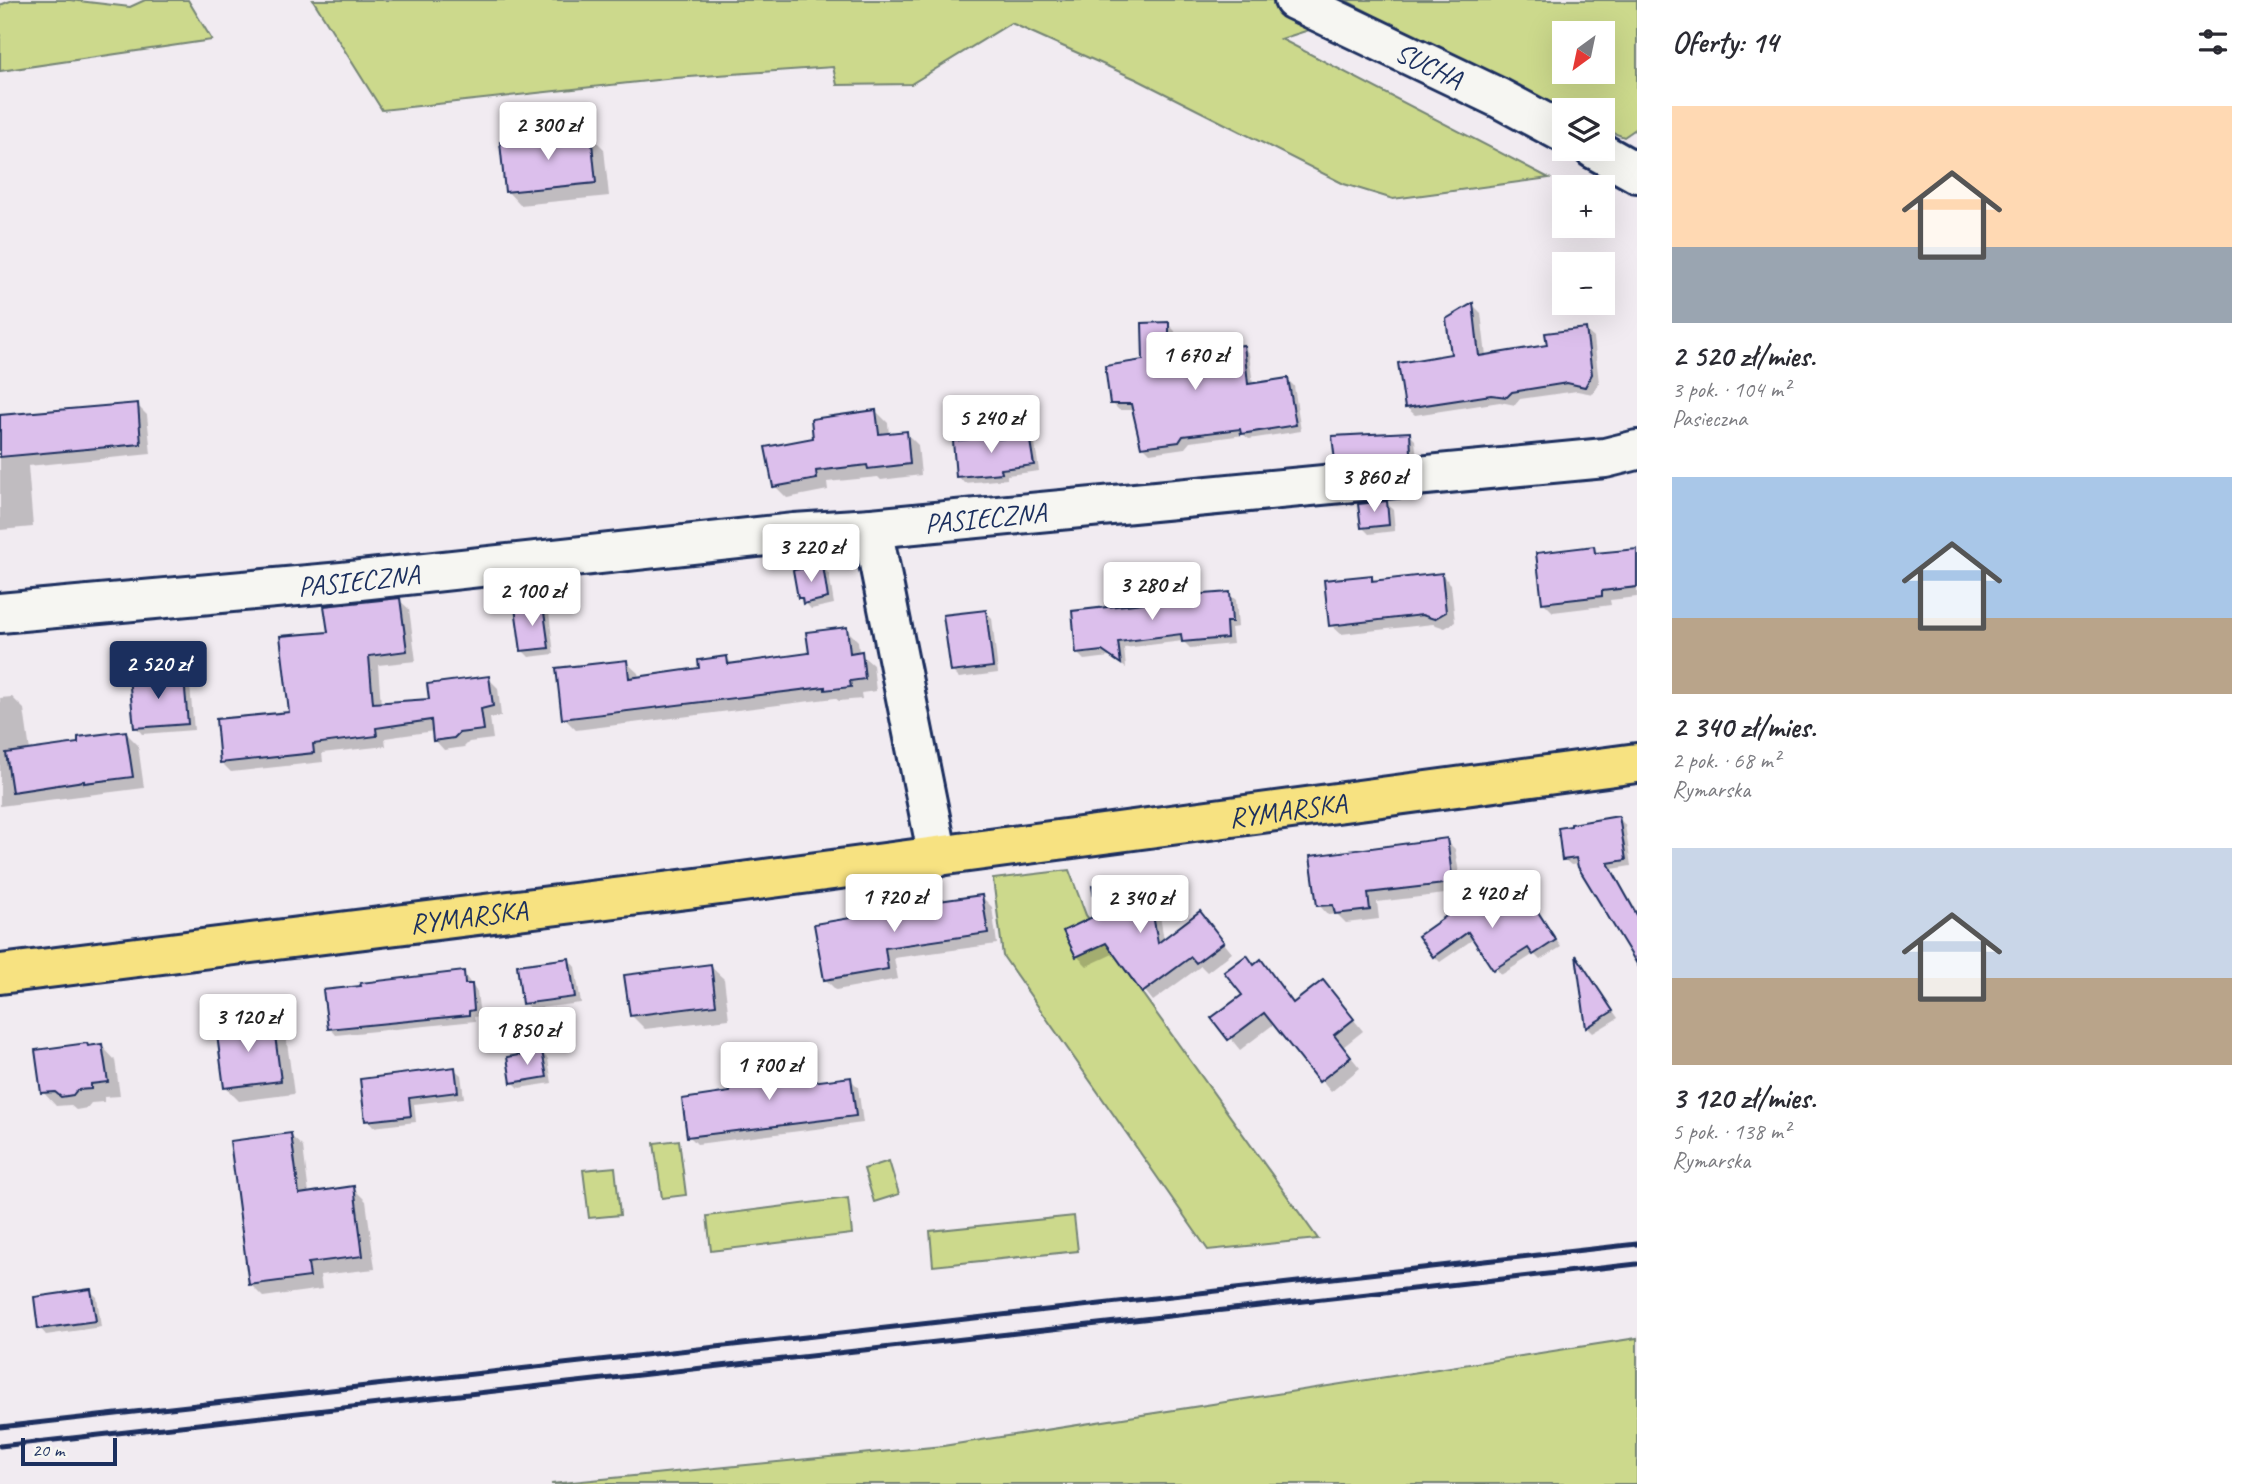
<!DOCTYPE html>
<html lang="pl">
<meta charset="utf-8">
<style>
body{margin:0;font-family:Caveat,sans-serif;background:#f7f7f7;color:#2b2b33;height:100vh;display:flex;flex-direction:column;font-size:26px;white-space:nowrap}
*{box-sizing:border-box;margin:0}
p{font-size:23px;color:#7c7c81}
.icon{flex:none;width:38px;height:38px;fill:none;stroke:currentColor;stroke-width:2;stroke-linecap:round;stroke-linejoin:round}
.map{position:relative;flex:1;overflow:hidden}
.sheet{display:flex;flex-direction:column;background:#fff;width:630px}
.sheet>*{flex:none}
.needle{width:46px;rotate:213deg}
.tools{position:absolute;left:1552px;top:21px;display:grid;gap:14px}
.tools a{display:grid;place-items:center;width:63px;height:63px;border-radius:0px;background:#fff;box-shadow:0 7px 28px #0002;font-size:35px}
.scale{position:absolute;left:21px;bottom:18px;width:96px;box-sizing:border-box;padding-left:7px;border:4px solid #1b2f5e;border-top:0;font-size:19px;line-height:24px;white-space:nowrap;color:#1b2f5e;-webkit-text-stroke:5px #f6f6f2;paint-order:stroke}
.price{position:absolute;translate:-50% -60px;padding:0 16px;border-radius:7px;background:#fff;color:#222;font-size:23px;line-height:46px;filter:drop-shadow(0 2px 4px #0008)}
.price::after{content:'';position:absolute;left:50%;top:42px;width:21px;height:16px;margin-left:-10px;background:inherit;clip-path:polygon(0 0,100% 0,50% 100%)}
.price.selected{background:#1b2f5e;color:#fff}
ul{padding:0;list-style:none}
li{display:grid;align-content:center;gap:14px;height:371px;padding:0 35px}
li span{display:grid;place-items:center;height:217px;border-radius:0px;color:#555}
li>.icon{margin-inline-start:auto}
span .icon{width:126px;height:126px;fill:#fffc;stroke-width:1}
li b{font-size:30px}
h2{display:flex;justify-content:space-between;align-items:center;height:84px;padding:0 35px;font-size:30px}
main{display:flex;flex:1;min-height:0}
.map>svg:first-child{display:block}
.green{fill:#ccd98c;stroke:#748475;stroke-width:2;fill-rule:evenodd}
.shadow{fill:#0003}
.building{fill:#dcbfec;stroke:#1b2f5e;stroke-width:2}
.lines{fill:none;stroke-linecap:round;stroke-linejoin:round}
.minor-casing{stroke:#1b2f5e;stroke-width:44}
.major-casing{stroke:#1b2f5e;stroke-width:44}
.minor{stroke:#f6f6f2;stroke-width:38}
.major{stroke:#f7e281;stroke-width:38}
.rail{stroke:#1b2f5e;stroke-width:5}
.labels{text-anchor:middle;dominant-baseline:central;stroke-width:6;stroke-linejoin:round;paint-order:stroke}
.street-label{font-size:28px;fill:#1b2f5e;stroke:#f6f6f2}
</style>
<main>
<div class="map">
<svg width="1637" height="1484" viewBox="0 0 1637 1484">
<rect width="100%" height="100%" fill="#f1ebf1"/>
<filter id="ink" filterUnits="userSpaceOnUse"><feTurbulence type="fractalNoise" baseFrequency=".0143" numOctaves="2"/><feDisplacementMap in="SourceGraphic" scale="14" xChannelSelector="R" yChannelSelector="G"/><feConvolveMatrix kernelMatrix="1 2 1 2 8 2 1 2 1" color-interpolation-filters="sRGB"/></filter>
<g filter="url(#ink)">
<g class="green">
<polygon points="13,0 70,0 130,7 145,0 188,0 212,40 0,71 0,5"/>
<polygon points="313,0 1316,0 1309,30 1281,39 1549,178 1393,199 1344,184 1138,80 1011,23 911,84 837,85 833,67 675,78 382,110"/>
<path d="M1345 0H1637V128L1624 137 1603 129V110H1564V114L1551 109ZM1564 33H1603V72H1564Z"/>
<polygon points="1069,870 1086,915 1318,1239 1208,1250 1003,956 993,879"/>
<polygon points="679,1140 686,1195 662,1198 654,1143"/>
<polygon points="889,1161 899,1194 874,1202 864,1169"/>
<polygon points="615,1167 620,1215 589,1218 583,1170"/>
<polygon points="848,1198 852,1234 711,1251 707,1216"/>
<polygon points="1074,1216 1078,1251 933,1266 930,1231"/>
<polygon points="1637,1338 1637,1484 551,1484 943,1446"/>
</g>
<g class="shadow">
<polygon points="590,135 604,149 609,196 520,205 507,191"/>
<polygon points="1473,305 1481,313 1486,356 1549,347 1585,330 1594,338 1599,383 1593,394 1577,391 1520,399 1515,405 1500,402 1415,415 1406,407 1452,356"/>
<polygon points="1168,324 1175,331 1175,356 1243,347 1249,354 1253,385 1288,380 1294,386 1301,431 1249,439 1244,435 1190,442 1185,448 1150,453 1143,446 1134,410 1119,410 1112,403 1144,362"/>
<polygon points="137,405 147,415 151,454 28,466 33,527 0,530 0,417"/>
<polygon points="876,411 888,423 889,435 906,433 918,445 921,475 881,480 878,477 827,482 828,490 787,498 775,486 814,439"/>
<polygon points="1409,434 1415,440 1417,459 1343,467 1336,460"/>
<polygon points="1029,437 1035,443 1039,471 1007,475 1007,479 964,483 958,476 1001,441"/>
<polygon points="1386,503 1393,509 1395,531 1369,534 1362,527"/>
<polygon points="1593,548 1600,555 1637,551 1637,597 1610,600 1611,605 1553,612 1544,603"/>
<polygon points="822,567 829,574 834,604 811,609 800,597"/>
<polygon points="1441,574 1451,584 1455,622 1445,628 1433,624 1341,634 1331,625 1371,576 1377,582"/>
<polygon points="1229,594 1236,600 1238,627 1231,628 1233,644 1190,648 1183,641 1124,648 1126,668 1110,657 1084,660 1077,653"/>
<polygon points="399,600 409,609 416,661 378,665 381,705 431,701 488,678 498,688 501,716 490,718 493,739 469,742 464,747 444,750 435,740 434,731 385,738 386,746 322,753 323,762 231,772 222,763 291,713 330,633"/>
<polygon points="542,606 549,613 554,654 529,657 522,650"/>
<polygon points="986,612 992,618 998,673 959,678 952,671"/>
<polygon points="846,629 858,641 859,653 873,665 876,691 861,693 862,699 839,701 835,698 576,730 564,718 626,662 638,673 639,678 701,670 727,658 733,665 811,654"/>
<polygon points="169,676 174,681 184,680 190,686 194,730 142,734 136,727"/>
<polygon points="12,697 24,709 30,751 80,744 125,732 138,745 144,788 0,806 0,698"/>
<polygon points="1619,818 1625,825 1631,866 1612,869 1637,912 1637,959 1579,864 1571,865 1564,859"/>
<polygon points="1446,840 1455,849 1462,892 1377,902 1379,919 1346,923 1337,914 1328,915 1319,905"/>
<polygon points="1137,882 1146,891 1148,900 1159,910 1164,940 1200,913 1232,953 1207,972 1201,966 1153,1001 1115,953 1087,966 1077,956 1099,916"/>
<polygon points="1482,893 1498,915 1527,897 1561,947 1540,960 1534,954 1501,975 1475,938 1440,962 1434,956"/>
<polygon points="981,896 992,907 997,944 894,958 898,979 836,990 825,979"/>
<polygon points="1246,957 1255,966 1261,962 1295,1004 1323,982 1363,1031 1343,1047 1360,1068 1331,1092 1274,1024 1240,1050 1214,1018 1244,995"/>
<polygon points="569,960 575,967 581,1003 531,1009 524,1003"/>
<polygon points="1578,960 1618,1018 1593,1033 1587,1027"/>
<polygon points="710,966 724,979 729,1019 645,1029 631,1015"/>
<polygon points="463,973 477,992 480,1016 474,1017 475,1021 336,1035 330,1028 362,987"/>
<polygon points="272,1022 286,1035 294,1094 239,1101 225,1087"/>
<polygon points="102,1046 115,1060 120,1096 104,1097 104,1102 91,1103 87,1108 76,1110 70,1105 56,1106 43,1092 90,1048"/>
<polygon points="542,1053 548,1059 552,1083 519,1088 513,1082"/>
<polygon points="454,1069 461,1075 464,1098 414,1104 416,1122 373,1127 367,1120"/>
<polygon points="773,1070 779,1075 810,1071 817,1079 818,1083 850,1079 858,1087 863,1123 697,1144 689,1136 732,1094"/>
<polygon points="290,1135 303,1147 309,1194 353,1188 366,1201 375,1269 320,1275 322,1289 263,1297 250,1284"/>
<polygon points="90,1291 97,1297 101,1327 46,1335 40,1328"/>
</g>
<g class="building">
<polygon points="591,133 596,183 505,192 500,142"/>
<polygon points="1473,303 1479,356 1547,345 1545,333 1586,328 1592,374 1585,387 1567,383 1512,392 1507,397 1491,395 1405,408 1398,363 1451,354 1446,319"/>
<polygon points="1169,322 1169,355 1244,345 1248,384 1288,378 1296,425 1241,434 1240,429 1183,436 1179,442 1141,447 1131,404 1110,404 1105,366 1143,360 1142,323"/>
<polygon points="138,403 141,444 0,457 0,415"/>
<polygon points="876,410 879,434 907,431 910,464 868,469 867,465 816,471 817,479 773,487 765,447 813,438 811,419"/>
<polygon points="1410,432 1411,453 1335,461 1332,436"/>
<polygon points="1029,435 1034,465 1001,469 1002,473 956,477 953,441 998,436 999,439"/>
<polygon points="1387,501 1389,525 1361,528 1358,504"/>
<polygon points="1594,546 1595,553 1637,549 1637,587 1602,591 1602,596 1542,603 1536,553"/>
<polygon points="823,566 828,598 803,604 802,598 798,598 793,570"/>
<polygon points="1442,573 1446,612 1434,619 1422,615 1329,626 1324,580 1372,575 1372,581"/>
<polygon points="1230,592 1232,622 1226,622 1227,638 1182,642 1181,634 1118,642 1121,664 1102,651 1076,654 1072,611 1178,599 1178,596"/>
<polygon points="400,598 407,651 369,656 373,703 429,699 427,684 489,676 493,706 481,709 484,730 459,733 454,738 433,741 431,720 376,728 377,736 313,744 314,753 220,763 216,719 289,712 280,636 328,632 324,606"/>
<polygon points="543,605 549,648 521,651 515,608"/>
<polygon points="986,610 993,667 951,672 943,615"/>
<polygon points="847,627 850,653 862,651 865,679 850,681 851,687 825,690 825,687 562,719 556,668 627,660 629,678 699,668 698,660 727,656 728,664 809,653 806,632"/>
<polygon points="169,674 170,680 184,678 188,724 134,728 129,677"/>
<polygon points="126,731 133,777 84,783 84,781 12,792 6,753 78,743 78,737"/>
<polygon points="1619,816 1626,860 1608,863 1637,915 1637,964 1578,867 1576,858 1562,860 1558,828 1571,826 1571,824"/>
<polygon points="1447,838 1453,883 1368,893 1370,910 1335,914 1333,905 1317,906 1310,856"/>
<polygon points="1137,880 1141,899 1150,898 1158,943 1200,911 1224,942 1196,963 1191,957 1142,993 1106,943 1076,957 1063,931 1097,915 1092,886"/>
<polygon points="1482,891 1497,914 1527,895 1556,940 1533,955 1528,948 1493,970 1468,932 1433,957 1418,936"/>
<polygon points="982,895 988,933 885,948 888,969 824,980 814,924 917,907 917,904"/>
<polygon points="1247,955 1254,965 1261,959 1293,1003 1323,980 1354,1019 1334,1035 1351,1057 1319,1082 1264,1013 1228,1040 1211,1018 1242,995 1224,972"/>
<polygon points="1576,955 1613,1011 1586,1028"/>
<polygon points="569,958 575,997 522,1004 517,965"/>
<polygon points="711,964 716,1005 630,1016 624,975"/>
<polygon points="464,971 465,984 472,984 474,1010 469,1011 469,1015 328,1029 323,990 361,986 360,983"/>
<polygon points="273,1020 281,1081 224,1088 216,1027"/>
<polygon points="87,1043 88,1046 102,1044 108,1082 91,1084 91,1089 77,1090 73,1095 61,1097 55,1092 41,1093 35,1050"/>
<polygon points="542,1051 547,1077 511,1083 507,1057"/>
<polygon points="455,1067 458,1092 409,1098 411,1116 365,1121 360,1079"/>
<polygon points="774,1068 775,1074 810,1069 812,1082 851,1077 856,1116 687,1137 682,1099 730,1092 726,1074"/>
<polygon points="291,1133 299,1194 354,1186 363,1256 308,1263 310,1277 249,1285 230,1141"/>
<polygon points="91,1289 96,1321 38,1329 34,1297"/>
</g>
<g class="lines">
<g class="minor-casing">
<g id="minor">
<path id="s1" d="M1294 0 1499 98 1564 133"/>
<polyline points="1594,149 1637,173"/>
<polyline points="872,528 938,857"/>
<path id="s2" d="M0 613 342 582 794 533 872 528 1605 458 1637 450"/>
</g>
</g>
<g class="major-casing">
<g id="major">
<path id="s3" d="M0 974 712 886 1637 763"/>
</g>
</g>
<use href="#minor" class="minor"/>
<use href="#major" class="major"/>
<g class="rail">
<polyline points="0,1427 1637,1244"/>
<polyline points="0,1446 1637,1264"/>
</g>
</g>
</g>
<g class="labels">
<g class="street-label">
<text stroke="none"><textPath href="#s1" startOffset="150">SUCHA</textPath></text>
<text stroke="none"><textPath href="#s2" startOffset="990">PASIECZNA</textPath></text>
<text stroke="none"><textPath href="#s2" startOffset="360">PASIECZNA</textPath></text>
<text stroke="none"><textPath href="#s3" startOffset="1298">RYMARSKA</textPath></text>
<text stroke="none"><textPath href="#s3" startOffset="472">RYMARSKA</textPath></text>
</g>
</g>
</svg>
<div class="tools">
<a><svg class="needle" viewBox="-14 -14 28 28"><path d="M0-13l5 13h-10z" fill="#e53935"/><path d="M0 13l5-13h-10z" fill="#7c7c81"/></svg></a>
<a><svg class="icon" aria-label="layers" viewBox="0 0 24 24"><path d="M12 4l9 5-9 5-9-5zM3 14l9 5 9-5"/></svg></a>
<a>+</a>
<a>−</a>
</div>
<div class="scale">20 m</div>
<b class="price" style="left:548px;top:162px">2 300 zł</b>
<b class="price" style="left:1195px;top:392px">1 670 zł</b>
<b class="price" style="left:991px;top:455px">5 240 zł</b>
<b class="price" style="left:1374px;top:514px">3 860 zł</b>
<b class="price" style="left:811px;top:584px">3 220 zł</b>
<b class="price" style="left:1152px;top:622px">3 280 zł</b>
<b class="price" style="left:532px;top:628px">2 100 zł</b>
<b class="price selected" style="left:158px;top:701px">2 520 zł</b>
<b class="price" style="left:1492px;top:930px">2 420 zł</b>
<b class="price" style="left:894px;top:934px">1 720 zł</b>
<b class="price" style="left:1140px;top:935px">2 340 zł</b>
<b class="price" style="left:248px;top:1054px">3 120 zł</b>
<b class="price" style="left:527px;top:1067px">1 850 zł</b>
<b class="price" style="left:769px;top:1102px">1 700 zł</b>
</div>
<section class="sheet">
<h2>Oferty: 14<svg class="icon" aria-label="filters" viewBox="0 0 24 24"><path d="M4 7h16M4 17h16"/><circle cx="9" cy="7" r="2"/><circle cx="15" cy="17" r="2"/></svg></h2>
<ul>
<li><span style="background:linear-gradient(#ffd9b3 65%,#9aa5b1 0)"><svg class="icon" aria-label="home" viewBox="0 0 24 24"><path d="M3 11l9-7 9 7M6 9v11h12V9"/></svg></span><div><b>2 520 zł/mies.</b><p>3 pok. · 104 m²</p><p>Pasieczna</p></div></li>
<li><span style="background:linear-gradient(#a9c7e8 65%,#b9a48a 0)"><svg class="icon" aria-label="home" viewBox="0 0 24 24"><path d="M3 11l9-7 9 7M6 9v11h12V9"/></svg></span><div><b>2 340 zł/mies.</b><p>2 pok. · 68 m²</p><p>Rymarska</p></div></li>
<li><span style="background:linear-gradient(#c9d6e8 60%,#b9a48a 0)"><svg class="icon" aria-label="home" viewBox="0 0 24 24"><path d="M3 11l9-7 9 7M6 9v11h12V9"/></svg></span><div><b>3 120 zł/mies.</b><p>5 pok. · 138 m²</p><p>Rymarska</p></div></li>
</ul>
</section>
</main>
